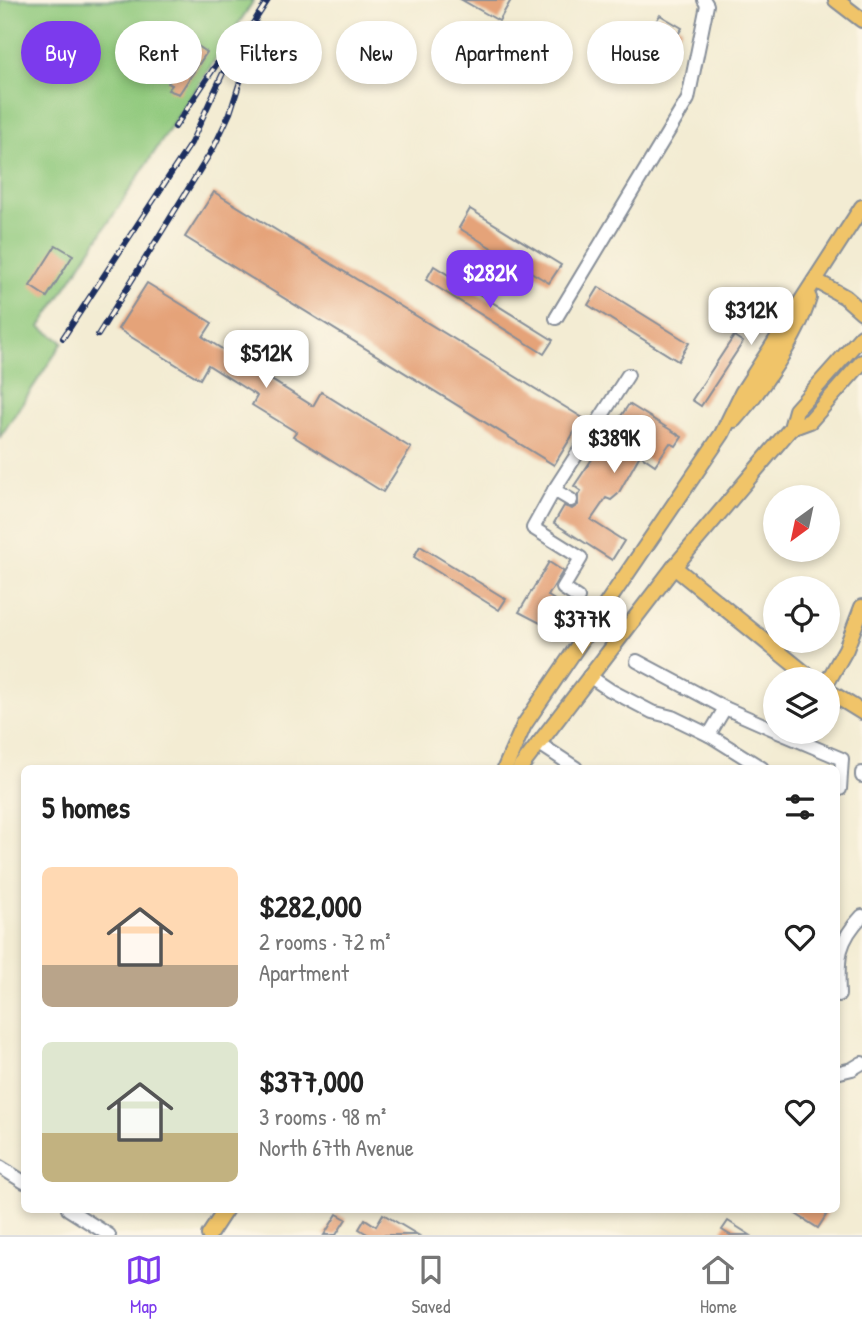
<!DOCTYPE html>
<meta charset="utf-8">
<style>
body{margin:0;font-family:"Patrick Hand",sans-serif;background:#f6f6f6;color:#222;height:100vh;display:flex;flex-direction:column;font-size:26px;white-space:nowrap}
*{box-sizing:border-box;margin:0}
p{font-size:23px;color:#767676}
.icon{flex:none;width:38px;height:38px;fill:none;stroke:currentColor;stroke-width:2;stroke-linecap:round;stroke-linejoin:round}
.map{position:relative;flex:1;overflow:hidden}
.sheet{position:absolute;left:21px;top:765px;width:819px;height:448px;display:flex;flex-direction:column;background:#fff;border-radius:10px;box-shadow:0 4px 10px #0003}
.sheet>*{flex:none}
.hud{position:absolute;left:21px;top:21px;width:821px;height:63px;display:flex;gap:14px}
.needle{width:46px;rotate:213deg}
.fabs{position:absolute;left:763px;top:485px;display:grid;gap:14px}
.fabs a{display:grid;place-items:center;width:77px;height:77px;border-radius:50%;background:#fff;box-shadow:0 4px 10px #0003;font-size:35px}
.price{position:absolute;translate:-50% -60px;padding:0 16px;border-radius:14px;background:#fff;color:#222;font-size:23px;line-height:46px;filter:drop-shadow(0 2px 4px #0008)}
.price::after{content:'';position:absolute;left:50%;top:42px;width:21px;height:16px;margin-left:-10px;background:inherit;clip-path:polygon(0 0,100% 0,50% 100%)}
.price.on{background:#7c3aed;color:#fff}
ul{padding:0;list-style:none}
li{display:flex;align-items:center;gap:21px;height:175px;padding:0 21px}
li span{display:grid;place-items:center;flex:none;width:196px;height:140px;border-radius:10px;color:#555}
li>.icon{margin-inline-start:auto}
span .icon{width:84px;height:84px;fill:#fffc;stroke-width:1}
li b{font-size:30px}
h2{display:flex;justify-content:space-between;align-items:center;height:84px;padding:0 21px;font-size:30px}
.tag{padding:0 24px;border-radius:32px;background:#fff;box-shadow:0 4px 10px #0003;font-size:24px;line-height:63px}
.tag.on{background:#7c3aed;color:#fff}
.tab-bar{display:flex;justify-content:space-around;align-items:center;height:98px;border-top:2px solid #e0e0e0;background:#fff;font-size:19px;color:#767676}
.tab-bar a{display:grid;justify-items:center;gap:4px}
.tab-bar .on{color:#7c3aed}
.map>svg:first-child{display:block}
.green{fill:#90c97d;stroke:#567c6e;stroke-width:2}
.building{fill:#e5a379}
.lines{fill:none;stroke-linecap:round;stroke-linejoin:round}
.minor-casing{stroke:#878e98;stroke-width:16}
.major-casing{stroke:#878e98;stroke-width:18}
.minor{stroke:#fff;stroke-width:12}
.major{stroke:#f0c469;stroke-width:14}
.rail-casing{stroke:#1b2f5e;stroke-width:6}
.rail{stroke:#fcf5e5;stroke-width:3.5;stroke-dasharray:10;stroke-linecap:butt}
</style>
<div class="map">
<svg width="862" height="1235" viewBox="0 0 862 1235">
<rect width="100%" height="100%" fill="#fcf5e5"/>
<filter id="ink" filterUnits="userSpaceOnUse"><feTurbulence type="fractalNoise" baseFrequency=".0143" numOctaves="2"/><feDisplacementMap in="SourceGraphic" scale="14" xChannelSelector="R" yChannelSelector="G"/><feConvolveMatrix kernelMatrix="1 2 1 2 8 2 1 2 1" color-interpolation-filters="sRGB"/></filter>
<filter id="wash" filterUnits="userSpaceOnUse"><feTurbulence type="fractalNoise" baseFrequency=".00686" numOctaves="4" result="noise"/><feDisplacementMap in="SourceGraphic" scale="28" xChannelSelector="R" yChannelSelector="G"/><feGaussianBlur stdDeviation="1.57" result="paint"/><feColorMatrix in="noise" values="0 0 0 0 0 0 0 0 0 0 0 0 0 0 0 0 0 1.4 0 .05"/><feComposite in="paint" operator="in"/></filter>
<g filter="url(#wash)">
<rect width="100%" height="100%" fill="#f3ecd3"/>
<polygon class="green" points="0,0 254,0 40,327 63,342 0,437"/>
<g id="blocks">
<g class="building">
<polygon points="462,0 511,0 499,21"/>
<polygon points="660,15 682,28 677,36 655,23"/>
<polygon points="184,37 207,52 179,94 168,90 172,85 168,83 180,62 171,57"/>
<polygon points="214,192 583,418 554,465 185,237"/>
<polygon points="470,209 561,265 549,283 459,228"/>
<polygon points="56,245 73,255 47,297 30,286"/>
<polygon points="434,266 553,340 544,354 426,280"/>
<polygon points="147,283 212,323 203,337 313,406 321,392 411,448 383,492 293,436 296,432 252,405 257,396 208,365 200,379 118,329"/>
<polygon points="599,287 689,343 678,361 588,305"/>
<polygon points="734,336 743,342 701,406 692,400"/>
<polygon points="629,404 682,437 676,446 670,443 655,465 640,455 618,494 611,500 606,498 591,520 624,541 612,560 554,523 564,506 572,509 578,505 578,495 581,491 574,486"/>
<polygon points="420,546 506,599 499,610 414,557"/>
<polygon points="549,562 563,571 548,596 558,602 544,625 519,612"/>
<polygon points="788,1209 830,1209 818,1228"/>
<polygon points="337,1214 346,1219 336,1235 324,1235"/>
<polygon points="383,1214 418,1235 369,1235 359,1229 365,1219 376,1226"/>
<polygon points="728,1221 750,1235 730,1235 722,1230"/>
</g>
</g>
</g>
<g filter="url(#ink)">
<use href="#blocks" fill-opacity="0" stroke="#878e98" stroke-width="2"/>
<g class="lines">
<g class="minor-casing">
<g id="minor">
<polyline points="556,318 688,99 707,5 704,0"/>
<polyline points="554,490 533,528 581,558 563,588 578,598"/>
<polyline points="571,500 554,490 628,375"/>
<polyline points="637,661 725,708"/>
<polyline points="589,676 610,690 652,712 672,717 709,735 762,768"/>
<polyline points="778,732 842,759 840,789 836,788"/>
<polyline points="709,735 725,708 775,730"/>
<polyline points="538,743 576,768"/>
<polyline points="862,773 862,776"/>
<path d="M839 995C838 960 836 943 862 916"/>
<polyline points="836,1073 852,1069 862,1063"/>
<polyline points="0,1167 24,1182"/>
<polyline points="68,1209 109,1235"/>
</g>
</g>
<g class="major-casing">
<g id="major">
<polyline points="836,0 862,20"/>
<polyline points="815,280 845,297 862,312"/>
<path d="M734 420C762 389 797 338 809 298"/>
<polyline points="791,428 810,421 862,362"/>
<polyline points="674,567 812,679"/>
<polyline points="828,681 846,649 862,607"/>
<polyline points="828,691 862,712"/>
<polyline points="505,768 524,725 722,434 742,393 862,207"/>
<polyline points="520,768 674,567 791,428 796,410 862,336"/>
<polyline points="209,1235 226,1209"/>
</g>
</g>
<use href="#minor" class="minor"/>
<use href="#major" class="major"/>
<g class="rail-casing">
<g id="rail">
<polyline points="175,127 224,53"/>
<polyline points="98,335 214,147 230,113 258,25"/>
<polyline points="63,338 191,143 228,62 268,0"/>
</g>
</g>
<use href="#rail" class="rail"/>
</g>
</g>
</svg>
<div class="fabs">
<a><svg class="needle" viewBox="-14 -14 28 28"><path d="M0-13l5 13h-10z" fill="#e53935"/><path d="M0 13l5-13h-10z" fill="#767676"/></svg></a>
<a><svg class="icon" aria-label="locate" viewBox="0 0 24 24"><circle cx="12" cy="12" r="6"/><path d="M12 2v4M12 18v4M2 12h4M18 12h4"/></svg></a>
<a><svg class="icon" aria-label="layers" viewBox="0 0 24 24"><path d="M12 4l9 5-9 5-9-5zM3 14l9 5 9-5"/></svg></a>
</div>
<b class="price on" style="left:490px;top:310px">$282K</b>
<b class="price" style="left:751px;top:347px">$312K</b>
<b class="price" style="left:266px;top:390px">$512K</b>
<b class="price" style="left:614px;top:475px">$389K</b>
<b class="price" style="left:582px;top:656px">$377K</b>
<div class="hud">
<a class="tag on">Buy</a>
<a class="tag">Rent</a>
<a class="tag">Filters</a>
<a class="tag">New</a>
<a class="tag">Apartment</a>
<a class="tag">House</a>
</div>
<section class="sheet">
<h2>5 homes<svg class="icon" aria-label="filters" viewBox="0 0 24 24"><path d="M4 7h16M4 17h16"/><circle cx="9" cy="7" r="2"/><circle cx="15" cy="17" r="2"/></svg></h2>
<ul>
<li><span style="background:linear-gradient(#ffd9b3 70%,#b9a48a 0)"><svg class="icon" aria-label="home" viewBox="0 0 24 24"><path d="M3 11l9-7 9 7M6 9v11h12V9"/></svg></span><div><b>$282,000</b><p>2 rooms · 72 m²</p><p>Apartment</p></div><svg class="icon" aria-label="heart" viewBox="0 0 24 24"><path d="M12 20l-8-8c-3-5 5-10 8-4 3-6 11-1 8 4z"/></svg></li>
<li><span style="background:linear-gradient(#dfe7d0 65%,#c2b280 0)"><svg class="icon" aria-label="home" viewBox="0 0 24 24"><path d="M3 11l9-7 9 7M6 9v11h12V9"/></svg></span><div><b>$377,000</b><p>3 rooms · 98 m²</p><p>North 67th Avenue</p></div><svg class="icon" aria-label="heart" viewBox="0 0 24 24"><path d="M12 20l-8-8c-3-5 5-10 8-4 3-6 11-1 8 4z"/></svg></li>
</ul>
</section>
</div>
<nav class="tab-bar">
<a class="on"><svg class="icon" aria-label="map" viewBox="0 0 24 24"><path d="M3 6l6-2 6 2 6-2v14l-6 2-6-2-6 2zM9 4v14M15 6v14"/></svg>Map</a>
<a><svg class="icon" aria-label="saved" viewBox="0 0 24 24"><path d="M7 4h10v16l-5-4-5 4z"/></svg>Saved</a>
<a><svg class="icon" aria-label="home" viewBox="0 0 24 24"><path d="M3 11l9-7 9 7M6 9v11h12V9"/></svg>Home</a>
</nav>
